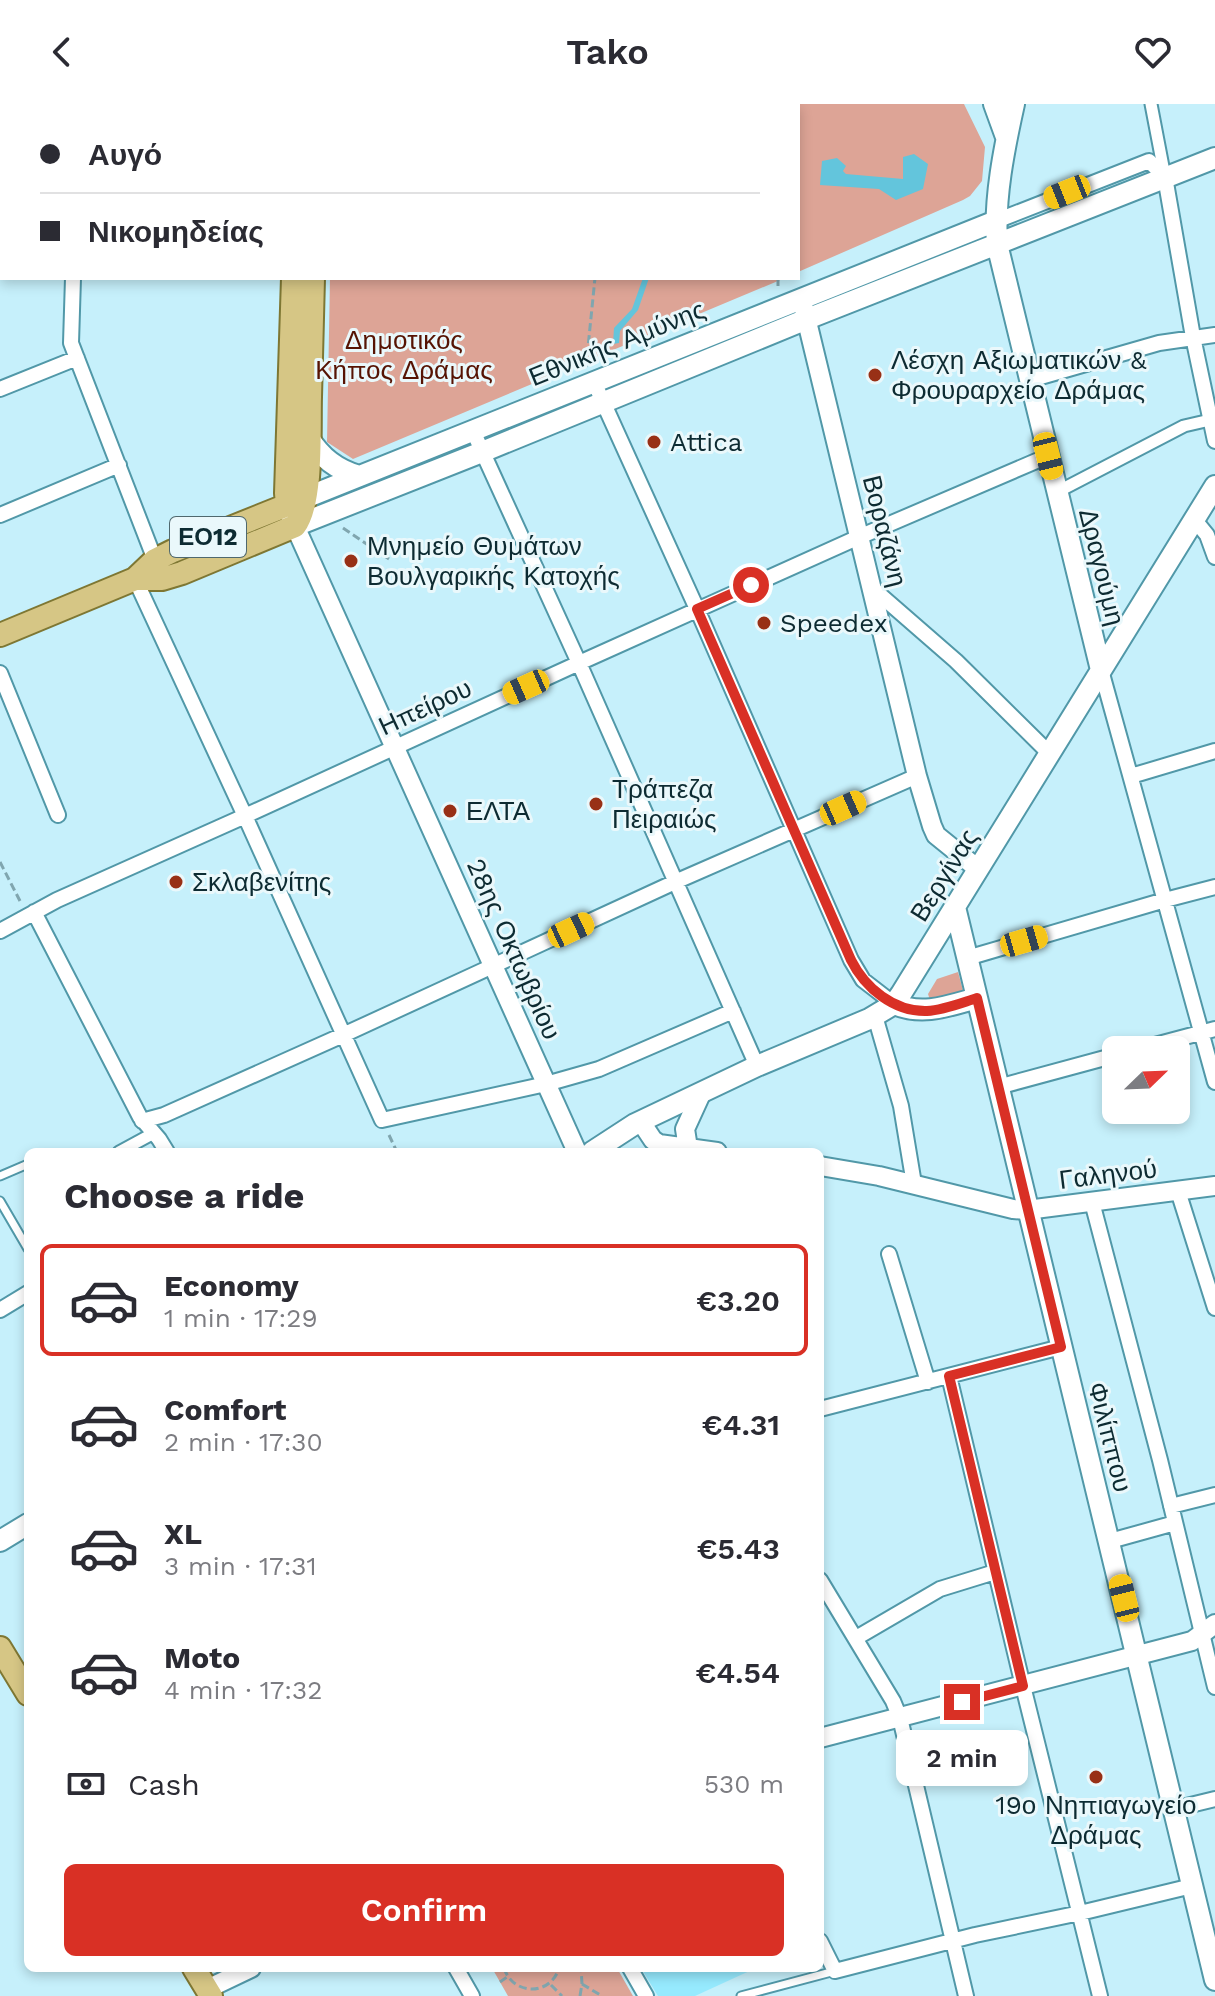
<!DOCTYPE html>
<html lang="en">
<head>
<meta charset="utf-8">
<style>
	body { margin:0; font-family:"Work Sans",sans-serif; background:#f7f7f7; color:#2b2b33; height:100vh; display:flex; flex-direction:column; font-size:30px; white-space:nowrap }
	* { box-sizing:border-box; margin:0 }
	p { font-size:26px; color:#7c7c81 }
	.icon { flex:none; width:44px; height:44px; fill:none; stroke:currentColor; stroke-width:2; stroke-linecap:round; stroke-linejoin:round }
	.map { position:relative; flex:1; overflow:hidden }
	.side { position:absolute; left:24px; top:1044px; width:800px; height:824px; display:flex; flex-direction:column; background:#fff; border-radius:12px; box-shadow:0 4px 12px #0003 }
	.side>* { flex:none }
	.top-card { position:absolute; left:0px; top:0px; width:800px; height:176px; box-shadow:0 4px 12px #0003; display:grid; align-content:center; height:176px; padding:0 40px; background:#fff }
	.needle { width:52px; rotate:67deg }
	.controls { position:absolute; left:1102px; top:932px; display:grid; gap:16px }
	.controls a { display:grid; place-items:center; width:88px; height:88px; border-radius:12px; background:#fff; box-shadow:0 4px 12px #0003; font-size:40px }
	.end { position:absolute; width:36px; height:36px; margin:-18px; border:10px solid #d93025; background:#fff; box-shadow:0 0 0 4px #fff }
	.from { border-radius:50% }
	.bubble { position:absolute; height:56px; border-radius:12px; background:#fff; box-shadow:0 4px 12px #0003; font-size:26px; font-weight:600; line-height:56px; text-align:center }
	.car { position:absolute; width:24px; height:48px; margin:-24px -12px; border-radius:10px; box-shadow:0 0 6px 2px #0007; background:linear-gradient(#f5c518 24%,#345 0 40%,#f5c518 0 76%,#345 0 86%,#f5c518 0) }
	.top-card b { display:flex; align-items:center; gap:28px; height:76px; font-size:30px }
	.top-card b+b { border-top:2px solid #e1e1e2 }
	.top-card i { width:20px; height:20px; background:#2b2b33 }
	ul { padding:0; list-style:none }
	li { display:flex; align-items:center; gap:24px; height:112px; margin:0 16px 12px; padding:0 24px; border:4px solid transparent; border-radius:12px }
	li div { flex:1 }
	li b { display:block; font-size:30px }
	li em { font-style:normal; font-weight:600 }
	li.current { border-color:#d93025 }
	li>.icon { width:72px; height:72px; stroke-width:1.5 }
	h2 { padding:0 40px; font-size:36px; line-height:96px }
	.pay { display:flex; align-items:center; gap:20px; height:88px; padding:0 40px; font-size:30px }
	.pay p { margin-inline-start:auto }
	.action { display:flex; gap:16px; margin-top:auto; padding:16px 40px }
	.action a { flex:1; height:92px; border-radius:12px; background:#d93025; color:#fff; font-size:32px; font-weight:600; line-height:92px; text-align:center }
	header { display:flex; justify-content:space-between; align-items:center; height:104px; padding:0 40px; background:#fff; font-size:36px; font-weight:600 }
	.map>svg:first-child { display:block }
	.built { fill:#96eafe }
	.green { fill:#dda496 }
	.water { fill:#63c5dc }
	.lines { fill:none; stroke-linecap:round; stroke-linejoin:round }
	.service-casing { stroke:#5198a8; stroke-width:11 }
	.pedestrian-casing { stroke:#5198a8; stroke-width:15 }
	.minor-casing { stroke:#5198a8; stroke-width:18 }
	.tertiary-casing { stroke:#5198a8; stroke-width:22 }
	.secondary-casing { stroke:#5198a8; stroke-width:24 }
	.primary-casing { stroke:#7e7733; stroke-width:26 }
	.path { stroke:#80a6af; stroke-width:3; stroke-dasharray:8 4; stroke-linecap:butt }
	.service { stroke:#fff; stroke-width:7 }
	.pedestrian { stroke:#fff; stroke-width:11 }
	.minor { stroke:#fff; stroke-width:14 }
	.tertiary { stroke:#fff; stroke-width:18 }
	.secondary { stroke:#fff; stroke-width:20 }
	.primary { stroke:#d6c685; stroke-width:22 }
	.route { stroke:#d93025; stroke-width:10 }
	.poi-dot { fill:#983016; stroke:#eaf8fb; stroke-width:3 }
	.labels { text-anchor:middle; stroke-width:6; stroke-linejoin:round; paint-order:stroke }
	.shield { fill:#eaf8fb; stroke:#4f686e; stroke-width:2 }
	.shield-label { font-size:24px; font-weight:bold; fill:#0d2b32 }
	.park-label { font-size:26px; fill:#561303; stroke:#eaf8fb }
	.street-label { font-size:26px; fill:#0d2b32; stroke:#eaf8fb }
	.poi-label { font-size:26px; fill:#0d2b32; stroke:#eaf8fb; text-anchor:start }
</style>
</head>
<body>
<header><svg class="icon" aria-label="back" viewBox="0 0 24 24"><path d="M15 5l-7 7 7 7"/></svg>Tako<svg class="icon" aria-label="heart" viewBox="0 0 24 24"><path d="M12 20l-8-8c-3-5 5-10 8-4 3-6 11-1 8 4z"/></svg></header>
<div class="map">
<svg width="1215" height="1892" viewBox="0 0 1215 1892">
	<rect width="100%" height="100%" fill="#c6f0fb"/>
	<!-- built -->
	<path class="built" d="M641 1864H756L695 1892H658Z"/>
	<!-- green -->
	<path class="green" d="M334 0H964L985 43 982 77 970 92 963 96 798 168V2H334Z
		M330 174H785L353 355 327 338Z
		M958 868 964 890 931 899 928 890 937 875Z
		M492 1864H617L633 1892H508Z"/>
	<!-- water -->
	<path class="water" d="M914 50 928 60 923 85 896 96 879 85 820 81 822 57 837 54 846 62 843 67 846 70 903 75V53Z
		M643 174H649L638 206 620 227 619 239 613 240 614 224 632 205Z"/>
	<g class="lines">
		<defs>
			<path id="service" d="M65 0 66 2
				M0 7H2
				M0 1072 28 1060
				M0 1097 28 1145
				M741 1892 835 1867"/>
			<path id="pedestrian" d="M1151 0 1165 73
				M1057 388 1184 322 1210 316
				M119 1048 154 1029"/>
			<path id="minor" d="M77 2V0
				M996 117 1149 57 1165 73 1193 233 1215 337
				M73 174 71 239 155 456
				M1030 276 1159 239 1215 231
				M594 278 697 505 851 856 863 876 894 900
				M0 285 77 254
				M473 327 579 559 757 962
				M0 411 119 361
				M1194 415 1207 431 1215 453
				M135 475 245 712 382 1016 546 980 599 965 733 907
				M871 483 956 557 1049 649
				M1101 566 1215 978
				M0 569 58 711
				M1131 672 1215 647
				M34 808 140 1013 159 1035 167 1048
				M0 827 57 796 245 712 579 559 859 433 1048 352
				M967 854 1165 796 1215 783
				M875 912 901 1002 914 1080
				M1136 946 1215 925
				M998 983 1116 951
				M142 1017 164 1011 343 931 675 778 917 672
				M1178 1087 1215 1204
				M1092 1098 1160 1356 1215 1583
				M889 1150 928 1278
				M0 1206 28 1189
				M949 1272 1023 1582 1100 1892
				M820 1305 1061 1243
				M1171 1402 1215 1391
				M1110 1437 1175 1419
				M820 1476 893 1597 900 1614 966 1892
				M856 1534 940 1485 995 1468
				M1174 1705 1215 1695
				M820 1837 835 1867 975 1831 1080 1809 1192 1782
				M456 1864 472 1892
				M630 1864 646 1892"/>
			<path id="tertiary" d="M803 201 917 672 932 722 936 731 978 765
				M290 411 577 1048
				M641 1018 653 1036 659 1040 717 1048
				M688 1044 685 1025 701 990
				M820 1062 879 1072 1013 1105 1027 1106 1215 1082
				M820 1634 1192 1537 1215 1520
				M207 1885 251 1864"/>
			<path id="secondary" d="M994 0 1006 33
				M1014 0C1004 45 994 94 997 140L1101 566
				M309 334C321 354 337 366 359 372
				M305 394 996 117
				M295 422 482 348 807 215 1215 54
				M955 803 1215 1876
				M894 900C923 912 948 902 977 894
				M592 1048 635 1020 757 962 869 915 894 900 901 890 1215 382
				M0 1437 28 1420"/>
			<path id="primary" d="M313 0V2
				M295 2V0
				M287 401 286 389 293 174
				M135 475H162L182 469 295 422C313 399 309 324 310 293 311 253 312 214 313 174
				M0 531 135 475 155 456 173 447 305 394
				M0 1544 28 1590
				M194 1864 211 1892"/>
		</defs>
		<!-- service casing -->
		<use href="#service" class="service-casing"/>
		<!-- pedestrian casing -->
		<use href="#pedestrian" class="pedestrian-casing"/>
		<!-- minor casing -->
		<use href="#minor" class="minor-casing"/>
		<!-- tertiary casing -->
		<use href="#tertiary" class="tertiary-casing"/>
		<!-- secondary casing -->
		<use href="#secondary" class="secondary-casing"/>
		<!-- primary casing -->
		<use href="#primary" class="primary-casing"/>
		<!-- path -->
		<path class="path" d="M769 0V2
			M614 2V0
			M778 174V184
			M586 263 595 174
			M343 424 389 455
			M0 758 20 797
			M389 1031 397 1048
			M504 1864C513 1892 551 1892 559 1864
			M500 1878 507 1873
			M582 1880 602 1892
			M551 1881 562 1892
			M580 1892 582 1880 581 1864"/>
		<!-- service -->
		<use href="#service" class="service"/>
		<!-- pedestrian -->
		<use href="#pedestrian" class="pedestrian"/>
		<!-- minor -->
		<use href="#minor" class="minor"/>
		<!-- tertiary -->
		<use href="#tertiary" class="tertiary"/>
		<!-- secondary -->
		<use href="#secondary" class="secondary"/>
		<!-- primary -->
		<use href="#primary" class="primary"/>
	</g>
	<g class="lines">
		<!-- route -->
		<path class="route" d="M751 481 697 505 851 856C865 884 894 908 927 907 944 906 961 899 977 894L1061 1243 949 1272 1023 1582 962 1598"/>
	</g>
	<!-- markers -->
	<g class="poi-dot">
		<circle cx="875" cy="271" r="8"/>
		<circle cx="654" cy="338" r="8"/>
		<circle cx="351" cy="457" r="8"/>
		<circle cx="764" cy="519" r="8"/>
		<circle cx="596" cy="700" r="8"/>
		<circle cx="450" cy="707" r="8"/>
		<circle cx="176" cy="778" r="8"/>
		<circle cx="1096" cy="1673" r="8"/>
	</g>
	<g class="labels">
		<!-- shield labels -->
		<rect class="shield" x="170" y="413" width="76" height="40" rx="6"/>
		<g class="shield-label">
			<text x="208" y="441">ΕΟ12</text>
		</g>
		<!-- park labels -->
		<g class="park-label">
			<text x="404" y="245">Δημοτικός<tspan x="404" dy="30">Κήπος Δράμας</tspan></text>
		</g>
		<!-- street labels -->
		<g class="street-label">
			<text transform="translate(617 239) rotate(-22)" y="9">Εθνικής Αμύνης</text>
			<text transform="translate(885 427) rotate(76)" y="9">Βοραζάνη</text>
			<text transform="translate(1102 463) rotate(76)" y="9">Δραγούμη</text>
			<text transform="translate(425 603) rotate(-25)" y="9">Ηπείρου</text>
			<text transform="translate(944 771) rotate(-58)" y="9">Βεργίνας</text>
			<text transform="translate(514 845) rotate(66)" y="9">28ης Οκτωβρίου</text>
			<text transform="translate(1108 1070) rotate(-7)" y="9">Γαληνού</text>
			<text transform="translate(1110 1333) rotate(76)" y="9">Φιλίππου</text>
		</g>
		<!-- poi labels -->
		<g class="poi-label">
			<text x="891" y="265">Λέσχη Αξιωματικών &amp;<tspan x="891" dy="30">Φρουραρχείο Δράμας</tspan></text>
			<text x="670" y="347">Attica</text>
			<text x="367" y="451">Μνημείο Θυμάτων<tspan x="367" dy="30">Βουλγαρικής Κατοχής</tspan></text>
			<text x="780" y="528">Speedex</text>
			<text x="612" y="694">Τράπεζα<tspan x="612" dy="30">Πειραιώς</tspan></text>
			<text x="466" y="716">ΕΛΤΑ</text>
			<text x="192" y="787">Σκλαβενίτης</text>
			<text x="1096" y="1710" text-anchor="middle">19ο Νηπιαγωγείο<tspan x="1096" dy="30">Δράμας</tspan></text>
		</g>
	</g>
</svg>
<div class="controls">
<a><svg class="needle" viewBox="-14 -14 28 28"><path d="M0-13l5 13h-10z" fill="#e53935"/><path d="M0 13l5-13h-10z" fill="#7c7c81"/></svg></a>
</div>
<i class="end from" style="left:751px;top:481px"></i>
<i class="end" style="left:962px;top:1598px"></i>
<div class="bubble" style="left:896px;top:1626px;width:132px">2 min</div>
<i class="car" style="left:1067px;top:88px;rotate:248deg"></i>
<i class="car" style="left:1048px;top:352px;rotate:166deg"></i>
<i class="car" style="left:526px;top:583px;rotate:246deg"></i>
<i class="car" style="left:843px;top:704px;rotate:66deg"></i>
<i class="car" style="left:571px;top:826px;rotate:65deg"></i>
<i class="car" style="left:1024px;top:837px;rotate:74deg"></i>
<i class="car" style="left:1124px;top:1494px;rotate:346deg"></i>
<div class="top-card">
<b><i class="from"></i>Αυγό</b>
<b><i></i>Νικομηδείας</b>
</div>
<section class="side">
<h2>Choose a ride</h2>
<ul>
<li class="current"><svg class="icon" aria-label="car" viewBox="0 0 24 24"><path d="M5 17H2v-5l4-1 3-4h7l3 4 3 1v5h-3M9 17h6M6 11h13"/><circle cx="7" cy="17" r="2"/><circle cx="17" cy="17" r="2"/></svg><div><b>Economy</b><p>1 min · 17:29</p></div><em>€3.20</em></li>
<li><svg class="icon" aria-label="car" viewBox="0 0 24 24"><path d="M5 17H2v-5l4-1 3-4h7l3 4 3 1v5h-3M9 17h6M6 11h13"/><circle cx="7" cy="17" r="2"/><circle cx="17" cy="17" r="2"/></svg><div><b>Comfort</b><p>2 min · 17:30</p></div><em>€4.31</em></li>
<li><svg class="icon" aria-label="car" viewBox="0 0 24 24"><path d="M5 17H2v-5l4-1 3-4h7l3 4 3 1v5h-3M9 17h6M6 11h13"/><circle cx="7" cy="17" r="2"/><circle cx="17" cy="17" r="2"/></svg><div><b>XL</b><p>3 min · 17:31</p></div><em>€5.43</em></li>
<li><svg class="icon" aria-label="car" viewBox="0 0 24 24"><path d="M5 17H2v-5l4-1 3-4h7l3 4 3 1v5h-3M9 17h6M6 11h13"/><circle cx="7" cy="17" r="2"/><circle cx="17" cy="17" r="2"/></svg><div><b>Moto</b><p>4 min · 17:32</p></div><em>€4.54</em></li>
</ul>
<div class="pay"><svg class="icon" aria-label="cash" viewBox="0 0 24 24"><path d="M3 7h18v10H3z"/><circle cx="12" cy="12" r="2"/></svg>Cash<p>530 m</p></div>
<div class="action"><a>Confirm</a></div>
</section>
</div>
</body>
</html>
